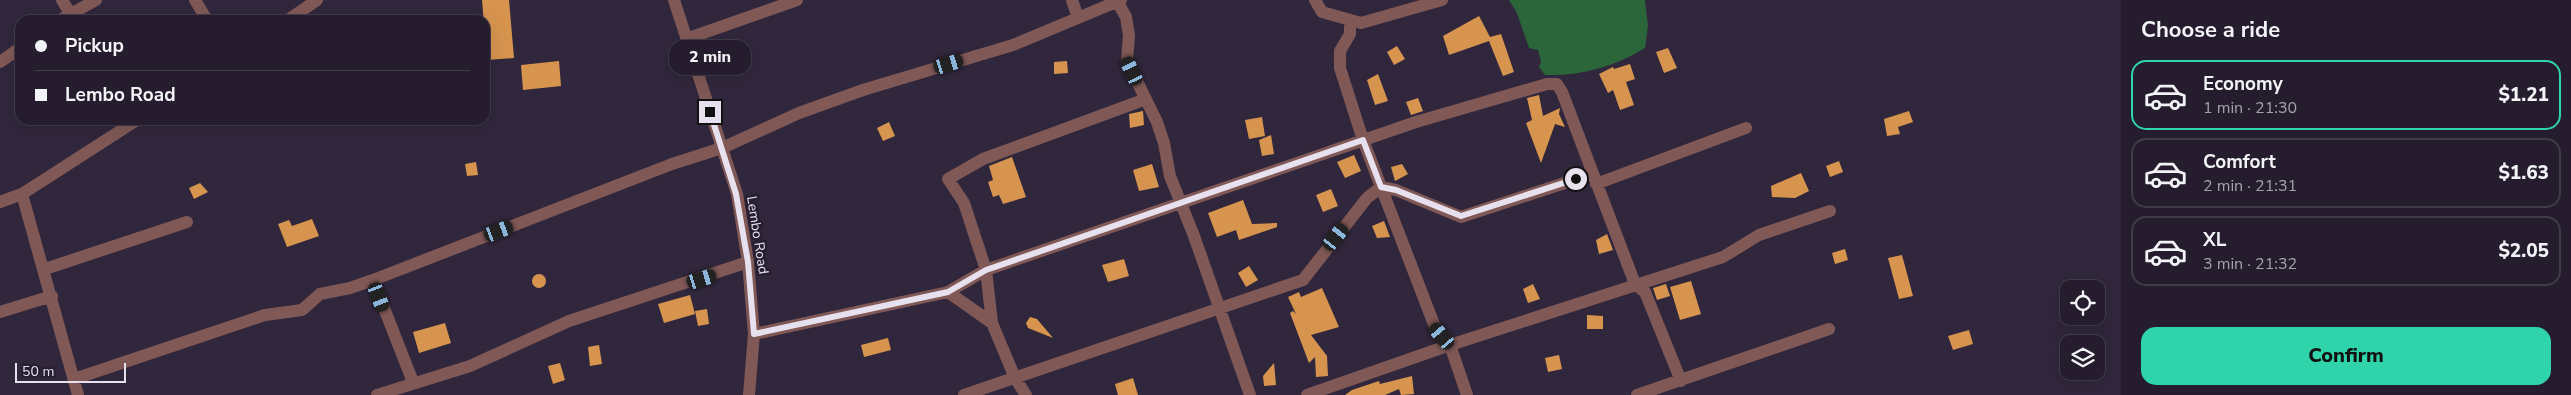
<!DOCTYPE html>
<html lang="en">
<head>
<meta charset="utf-8">
<style>
	body { margin:0; font-family:"Nunito Sans",sans-serif; background:#312a3a; color:#f1f3f6; height:100vh; display:flex; flex-direction:column; font-size:19px; white-space:nowrap }
	* { box-sizing:border-box; margin:0 }
	p { font-size:16px; color:#a3a2aa }
	.icon { flex:none; width:28px; height:28px; fill:none; stroke:currentColor; stroke-width:2; stroke-linecap:round; stroke-linejoin:round }
	.map { position:relative; flex:1; overflow:hidden }
	.drawer { display:flex; flex-direction:column; background:#251d2e; width:450px }
	.drawer>* { flex:none }
	.hud { position:absolute; left:15px; top:15px; width:475px; height:110px; border-radius:15px; box-shadow:0 5px 20px #0002,0 0 0 1px #423b4a; display:grid; align-content:center; height:110px; padding:0 20px; background:#251d2e }
	.buttons { position:absolute; left:2060px; top:280px; display:grid; gap:10px }
	.buttons a { display:grid; place-items:center; width:45px; height:45px; border-radius:10px; background:#251d2e; box-shadow:0 5px 20px #0002,0 0 0 1px #423b4a; font-size:25px }
	.scale { position:absolute; left:15px; bottom:12px; width:111px; box-sizing:border-box; padding-left:5px; border:2px solid #e7e1ef; border-top:0; font-size:14px; line-height:18px; white-space:nowrap; color:#e7e1ef; -webkit-text-stroke:4px #271e32; paint-order:stroke }
	.end { position:absolute; width:22px; height:22px; margin:-11px; border:6px solid #e7e1ef; background:#111; box-shadow:0 0 0 2px #111 }
	.from { border-radius:50% }
	.bubble { position:absolute; height:35px; border-radius:15px; background:#251d2e; box-shadow:0 5px 20px #0002,0 0 0 1px #423b4a; font-size:16px; font-weight:800; line-height:35px; text-align:center }
	.car { position:absolute; width:15px; height:30px; margin:-15px -8px; border-radius:6px; box-shadow:0 0 4px 1px #0007; background:linear-gradient(#222 24%,#8ab4d8 0 40%,#222 0 76%,#8ab4d8 0 86%,#222 0) }
	.hud b { display:flex; align-items:center; gap:18px; height:48px; font-size:19px }
	.hud b+b { border-top:1px solid #423b4a }
	.hud i { width:12px; height:12px; background:#f1f3f6 }
	ul { padding:0; list-style:none }
	li { display:flex; align-items:center; gap:15px; height:70px; margin:0 10px 8px; padding:0 10px; border:2px solid #423b4a; border-radius:15px }
	li div { flex:1 }
	li b { display:block; font-size:19px }
	li em { font-style:normal; font-weight:800 }
	li.on { border-color:#2fd4aa }
	li>.icon { width:45px; height:45px; stroke-width:1.5 }
	h2 { padding:0 20px; font-size:22px; line-height:60px }
	.action { display:flex; gap:10px; margin-top:auto; padding:10px 20px }
	.action a { flex:1; height:58px; border-radius:15px; background:#2fd4aa; color:#111; font-size:20px; font-weight:800; line-height:58px; text-align:center }
	main { display:flex; flex:1; min-height:0 }
	.map>svg:first-child { display:block }
	.green { fill:#2b653a }
	.building { fill:#d7944f }
	.lines { fill:none; stroke-linecap:round; stroke-linejoin:round }
	.minor { stroke:#805956; stroke-width:12 }
	.tertiary { stroke:#805956; stroke-width:12 }
	.route { stroke:#e7e1ef; stroke-width:6 }
	.labels { text-anchor:middle; stroke-width:5; stroke-linejoin:round; paint-order:stroke }
	.street-label { font-size:14px; fill:#e7e1ef; stroke:#271e32 }
</style>
</head>
<body>
<main>
<div class="map">
<svg width="2121" height="395" viewBox="0 0 2121 395">
	<rect width="100%" height="100%" fill="#31273d"/>
	<!-- green -->
	<path class="green" d="M1509 0H1645L1648 26 1645 48C1615 67 1580 76 1545 75L1539 67 1541 62 1538 50 1529 48 1517 13Z"/>
	<!-- building -->
	<path class="building" d="M482 0H509L514 58 487 60Z
		M1479 16 1490 37 1501 34 1514 72 1503 76 1489 41 1449 55 1443 36Z
		M1397 46 1405 59 1394 65 1387 52Z
		M1668 48 1677 68 1664 73 1656 52Z
		M559 61 561 86 523 90 521 65Z
		M1067 61 1068 73 1054 74V62Z
		M1630 64 1635 79 1626 82 1634 105 1620 110 1613 90 1608 93 1599 74 1613 67 1614 69Z
		M1378 74 1388 101 1375 105 1367 80Z
		M1539 95 1543 116 1560 108 1559 114 1565 127 1555 124 1541 163 1526 123 1532 120 1527 98Z
		M1418 98 1423 111 1411 115 1406 102Z
		M1143 111 1144 125 1130 128 1129 114Z
		M1909 111 1913 122 1898 127 1900 134 1887 136 1884 119Z
		M1262 117 1265 136 1249 139 1245 120Z
		M889 122 895 136 883 141 877 128Z
		M1271 135 1274 154 1262 156 1259 140Z
		M1354 155 1361 171 1345 178 1337 162Z
		M1012 157 1026 197 1003 204 999 195 993 197 988 182 993 180 989 166Z
		M1839 161 1843 172 1830 177 1826 166Z
		M476 162 478 175 467 176 465 164Z
		M1152 164 1159 187 1139 191 1133 170Z
		M1402 164 1408 174 1395 181 1391 167Z
		M1801 173 1809 191 1795 198 1772 197 1771 186Z
		M200 183 208 192 194 199 189 188Z
		M1331 189 1338 206 1323 212 1316 195Z
		M1243 200 1252 224 1277 223V227L1239 240 1236 230 1217 237 1208 213Z
		M312 219 319 236 287 247 278 224 289 220 292 226Z
		M1384 221 1390 237 1377 238 1372 226Z
		M1607 234 1613 250 1599 254 1596 240Z
		M1845 249 1848 260 1835 264 1832 253Z
		M1902 255 1913 296 1899 299 1888 258Z
		M1124 259 1129 276 1108 282 1102 265Z
		M1249 266 1258 280 1246 287 1238 273Z
		M532 281a7 7 0 1 1 14 0a7 7 0 1 1-14 0Z
		M1691 281 1701 314 1680 320 1670 287Z
		M1533 284 1540 299 1528 303 1523 289Z
		M1666 284 1670 296 1657 300 1653 288Z
		M1322 288 1339 327 1311 335 1327 356 1328 376 1316 377 1315 357 1309 363 1290 313 1293 311 1296 314 1288 297 1299 292 1301 297Z
		M690 295 695 314 664 323 658 304Z
		M707 309 709 324 698 326 695 311Z
		M1587 315 1603 316V329H1587Z
		M1030 317 1037 319 1053 338 1028 328 1026 323Z
		M445 323 451 343 419 353 413 332Z
		M1969 330 1973 344 1953 350 1948 336Z
		M888 338 891 350 864 357 861 345Z
		M599 345 602 364 590 366 588 347Z
		M1559 355 1562 369 1548 372 1545 358Z
		M560 363 565 380 553 384 548 366Z
		M1274 363 1276 385 1264 386 1263 376Z
		M1412 376 1414 394 1401 395 1399 389 1385 395H1345L1352 390 1379 381 1380 384Z
		M1133 378 1138 395H1118L1115 384Z"/>
	<g class="lines">
		<!-- minor -->
		<path class="minor" d="M62 0 70 13
			M195 0 207 20
			M1072 0 1078 18
			M1315 0 1322 12 1361 23 1442 0
			M1117 1 1126 17 1129 35 1127 61 1157 122 1164 143 1170 176 1194 236 1250 395
			M60 20 96 0
			M288 20 317 0
			M1350 22V34L1340 51V68L1363 140 1435 327 1450 345 1467 395
			M686 39 797 0
			M0 62 20 48
			M1596 184 1746 128
			M22 194 137 120
			M0 202 22 194 78 395
			M45 269 187 222
			M373 280 413 382
			M948 292 992 323
			M0 312 52 296
			M754 334 948 292 986 270 1416 122 1547 84H1557L1562 92 1635 284 1645 292 1681 381
			M74 379 265 315 302 310 320 294 350 288 373 280 672 164 722 148 799 113 863 90 1013 45 1121 0
			M377 395 470 366 569 321 748 262
			M964 395 1303 280 1367 198 1381 187 1396 190 1461 217 1592 174
			M1026 395 1015 378 992 323 986 270 964 203 948 179 983 159 1146 99
			M1307 395 1450 345 1723 257 1759 235 1830 211
			M1637 395 1829 329"/>
		<!-- tertiary -->
		<path class="tertiary" d="M674 0 737 194 748 262 754 334 749 395"/>
	</g>
	<g class="lines">
		<!-- route -->
		<path class="route" d="M710 112 736 194 748 262 754 334 948 292 986 270 1363 140 1381 187 1396 190 1461 216 1576 179"/>
	</g>
	<g class="labels">
		<!-- street labels -->
		<g class="street-label">
			<text transform="translate(758 235) rotate(81)" y="5">Lembo Road</text>
		</g>
	</g>
</svg>
<div class="buttons">
<a><svg class="icon" aria-label="locate" viewBox="0 0 24 24"><circle cx="12" cy="12" r="6"/><path d="M12 2v4M12 18v4M2 12h4M18 12h4"/></svg></a>
<a><svg class="icon" aria-label="layers" viewBox="0 0 24 24"><path d="M12 4l9 5-9 5-9-5zM3 14l9 5 9-5"/></svg></a>
</div>
<div class="scale">50 m</div>
<i class="end from" style="left:1576px;top:179px"></i>
<i class="end" style="left:710px;top:112px"></i>
<div class="bubble" style="left:669px;top:40px;width:82px">2 min</div>
<i class="car" style="left:949px;top:64px;rotate:73deg"></i>
<i class="car" style="left:1132px;top:71px;rotate:335deg"></i>
<i class="car" style="left:499px;top:231px;rotate:69deg"></i>
<i class="car" style="left:1336px;top:237px;rotate:39deg"></i>
<i class="car" style="left:702px;top:279px;rotate:73deg"></i>
<i class="car" style="left:379px;top:297px;rotate:159deg"></i>
<i class="car" style="left:1442px;top:336px;rotate:320deg"></i>
<div class="hud">
<b><i class="from"></i>Pickup</b>
<b><i></i>Lembo Road</b>
</div>
</div>
<section class="drawer">
<h2>Choose a ride</h2>
<ul>
<li class="on"><svg class="icon" aria-label="car" viewBox="0 0 24 24"><path d="M5 17H2v-5l4-1 3-4h7l3 4 3 1v5h-3M9 17h6M6 11h13"/><circle cx="7" cy="17" r="2"/><circle cx="17" cy="17" r="2"/></svg><div><b>Economy</b><p>1 min · 21:30</p></div><em>$1.21</em></li>
<li><svg class="icon" aria-label="car" viewBox="0 0 24 24"><path d="M5 17H2v-5l4-1 3-4h7l3 4 3 1v5h-3M9 17h6M6 11h13"/><circle cx="7" cy="17" r="2"/><circle cx="17" cy="17" r="2"/></svg><div><b>Comfort</b><p>2 min · 21:31</p></div><em>$1.63</em></li>
<li><svg class="icon" aria-label="car" viewBox="0 0 24 24"><path d="M5 17H2v-5l4-1 3-4h7l3 4 3 1v5h-3M9 17h6M6 11h13"/><circle cx="7" cy="17" r="2"/><circle cx="17" cy="17" r="2"/></svg><div><b>XL</b><p>3 min · 21:32</p></div><em>$2.05</em></li>
</ul>
<div class="action"><a>Confirm</a></div>
</section>
</main>
</body>
</html>
